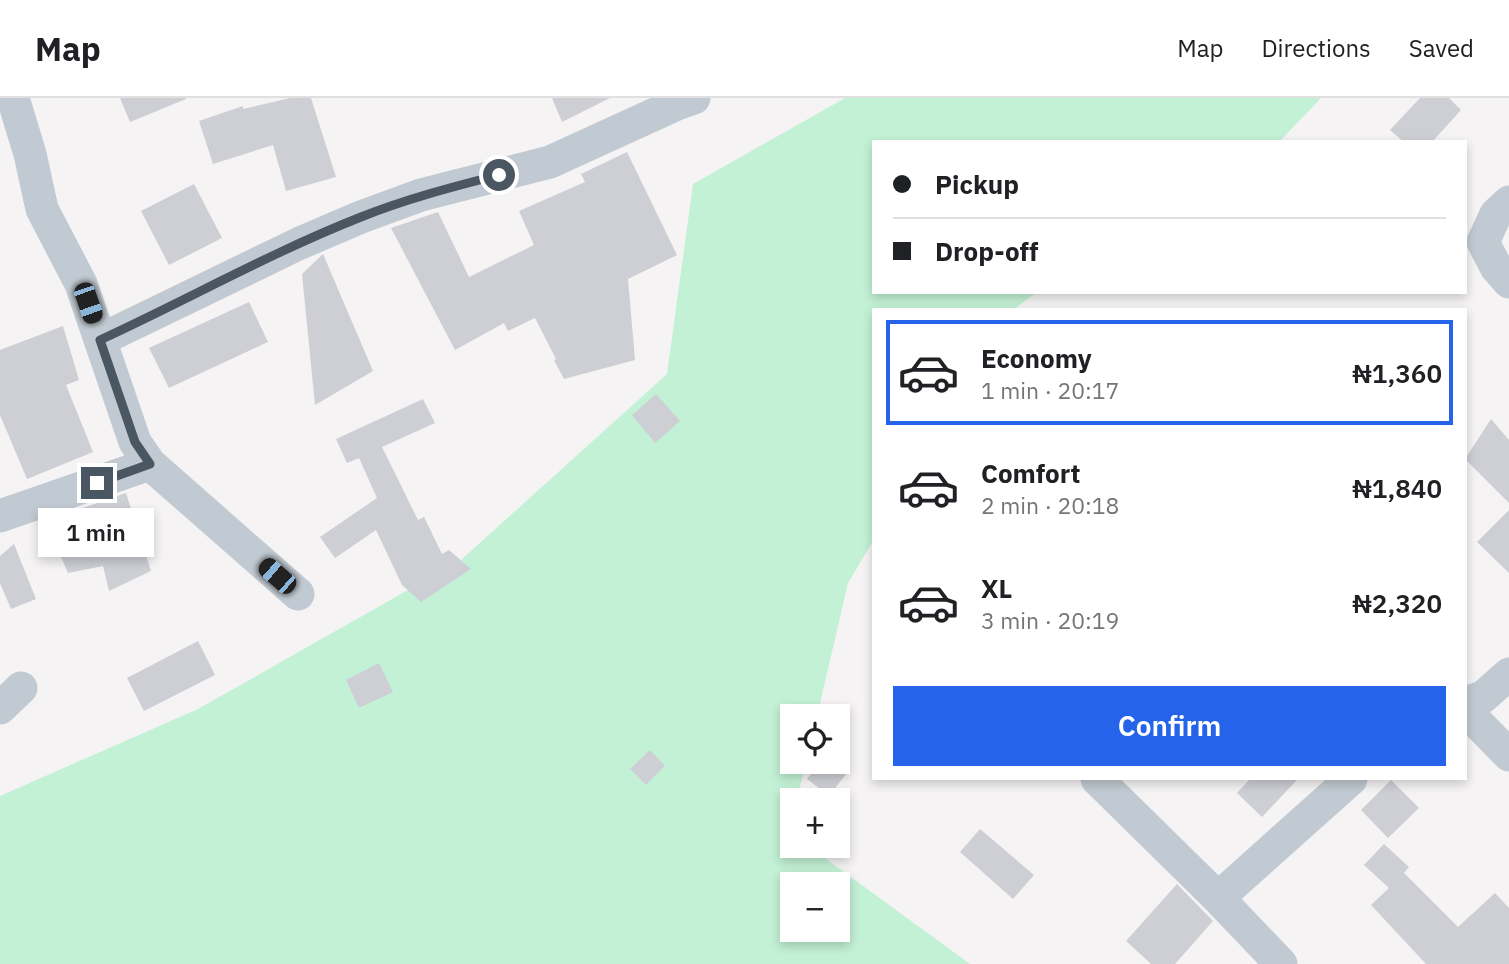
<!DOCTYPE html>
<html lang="en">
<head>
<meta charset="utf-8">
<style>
	body { margin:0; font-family:"IBM Plex Sans",sans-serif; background:#f6f6f6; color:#202124; height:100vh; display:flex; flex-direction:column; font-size:26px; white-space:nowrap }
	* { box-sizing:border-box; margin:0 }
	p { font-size:23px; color:#757577 }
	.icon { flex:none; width:38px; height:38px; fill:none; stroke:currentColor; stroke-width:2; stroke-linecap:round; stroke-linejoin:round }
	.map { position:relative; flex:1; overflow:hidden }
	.panel { position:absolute; left:872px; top:210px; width:595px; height:472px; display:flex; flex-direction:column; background:#fff; border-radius:0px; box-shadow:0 4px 10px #0003 }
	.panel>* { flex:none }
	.guide { position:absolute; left:872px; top:42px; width:595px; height:154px; border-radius:0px; box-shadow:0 4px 10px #0003; display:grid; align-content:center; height:154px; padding:0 21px; background:#fff }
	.controls { position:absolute; left:780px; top:606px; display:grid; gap:14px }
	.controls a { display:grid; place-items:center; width:70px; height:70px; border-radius:0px; background:#fff; box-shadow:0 4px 10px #0003; font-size:35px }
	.end { position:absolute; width:32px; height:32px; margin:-16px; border:9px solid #4a5661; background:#fff; box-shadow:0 0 0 4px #fff }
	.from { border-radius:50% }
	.bubble { position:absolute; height:49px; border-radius:0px; background:#fff; box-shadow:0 4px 10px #0003; font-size:23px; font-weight:600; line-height:49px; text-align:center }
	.car { position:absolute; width:21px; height:42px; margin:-21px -10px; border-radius:9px; box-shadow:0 0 5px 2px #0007; background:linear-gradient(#222 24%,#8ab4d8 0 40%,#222 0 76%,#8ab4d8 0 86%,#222 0) }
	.guide b { display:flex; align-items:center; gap:24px; height:66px; font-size:26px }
	.guide b+b { border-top:2px solid #e0e0e0 }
	.guide i { width:18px; height:18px; background:#202124 }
	ul { padding:12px 0 0; list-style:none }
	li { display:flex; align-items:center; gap:21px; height:105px; margin:0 14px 10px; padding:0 7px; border:4px solid transparent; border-radius:0px }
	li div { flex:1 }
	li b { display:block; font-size:26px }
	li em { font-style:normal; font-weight:600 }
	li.current { border-color:#2563eb }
	li>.icon { width:63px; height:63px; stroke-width:1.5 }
	.action { display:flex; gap:14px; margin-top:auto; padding:14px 21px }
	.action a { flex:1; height:80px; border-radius:0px; background:#2563eb; color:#fff; font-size:28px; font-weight:600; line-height:80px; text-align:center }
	header { display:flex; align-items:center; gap:42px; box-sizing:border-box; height:98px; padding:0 35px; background:#fff; border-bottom:2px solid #e0e0e0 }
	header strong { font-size:33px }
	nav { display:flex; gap:38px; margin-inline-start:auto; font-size:24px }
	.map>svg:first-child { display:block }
	.green { fill:#c3f1d5; fill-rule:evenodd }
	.building { fill:#cdcfd5 }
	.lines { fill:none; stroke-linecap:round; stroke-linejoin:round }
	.minor { stroke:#c1cad2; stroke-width:33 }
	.route { stroke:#4a5661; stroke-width:9 }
</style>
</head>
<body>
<header>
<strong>Map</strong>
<nav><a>Map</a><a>Directions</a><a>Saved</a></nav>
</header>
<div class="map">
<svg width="1509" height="866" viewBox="0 0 1509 866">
	<rect width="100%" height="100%" fill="#f5f3f3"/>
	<!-- green -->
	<path class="green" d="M845 0H1321L1279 44H873V194H1037L1013 212H873V443L848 485 817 618H793V663H806L797 702H793V720L789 735 793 737V747H807L970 866H0V698L198 611 461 462 667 276 693 86ZM793 786H838V831H793Z"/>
	<!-- building -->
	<path class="building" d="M120 0H186V1L130 24Z
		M290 0H311L336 79 286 93 273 47 213 66 199 23 243 8V11Z
		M552 0H610L562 24Z
		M1420 0H1449L1461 12 1432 44H1404L1390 32Z
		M627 54 677 157 628 181 635 262 564 281 554 262 556 261 535 220 508 233 504 225 455 252 391 130 438 114 469 179 534 147 519 113 585 84 581 76Z
		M194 86 222 140 169 167 141 113Z
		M323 156 373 273 315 307 302 176Z
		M249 204 268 244 169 290 149 250Z
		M63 228 79 282 66 287 93 354 27 381 0 317V252Z
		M656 296 680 323 655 345 632 317Z
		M423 301 435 325 382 349 418 422 424 419 442 456 449 452 471 471 421 504 402 487 376 432 335 460 320 439 377 400 359 360 347 365 336 341Z
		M1491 321 1509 342V405L1465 361Z
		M126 395 151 473 109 493 103 468 68 475 45 423Z
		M1509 412V475L1477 444Z
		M14 446 36 501 11 511 0 485V458Z
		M198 543 215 577 144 613 127 580Z
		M379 565 393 594 359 610 346 582Z
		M650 652 665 668 646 687 630 671Z
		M821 663H830L846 676 829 698 807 681Z
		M1250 681H1298L1262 719 1237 695Z
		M1391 682 1419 710 1388 740 1361 712Z
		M980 731 1034 777 1013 801 960 754Z
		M1384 746 1409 769 1404 775 1458 829 1495 795 1509 810V866H1426L1371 807 1389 790 1364 767Z
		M1177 786 1213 823 1175 866H1151L1126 843Z"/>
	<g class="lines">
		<!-- minor -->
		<path class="minor" d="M13 0 30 56 42 111 81 186 135 344 150 366 298 496
			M1509 104 1496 116 1483 144 1496 169 1509 184
			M100 242 298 146 361 119 421 97 550 64 677 6 694 0
			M0 418 150 366
			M1465 605 1483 599 1509 576
			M0 610 21 590
			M1465 612 1509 657
			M1097 681 1218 800 1351 681
			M1218 800 1281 866"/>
	</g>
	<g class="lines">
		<!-- route -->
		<path class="route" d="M97 385 150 366 135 344 100 242C187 202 272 154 361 119 406 101 452 89 499 77"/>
	</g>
</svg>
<div class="controls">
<a><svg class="icon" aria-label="locate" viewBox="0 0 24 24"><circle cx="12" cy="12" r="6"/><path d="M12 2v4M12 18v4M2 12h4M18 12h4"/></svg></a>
<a>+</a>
<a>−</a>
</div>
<i class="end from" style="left:499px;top:77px"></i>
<i class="end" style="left:97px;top:385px"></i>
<div class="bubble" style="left:38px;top:410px;width:116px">1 min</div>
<i class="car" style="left:88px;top:205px;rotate:161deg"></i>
<i class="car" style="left:277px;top:478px;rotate:311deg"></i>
<div class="guide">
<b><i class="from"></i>Pickup</b>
<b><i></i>Drop-off</b>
</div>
<section class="panel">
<ul>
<li class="current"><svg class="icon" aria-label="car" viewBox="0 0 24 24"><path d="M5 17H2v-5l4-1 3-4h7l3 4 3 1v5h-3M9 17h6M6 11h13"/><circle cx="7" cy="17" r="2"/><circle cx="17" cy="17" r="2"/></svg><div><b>Economy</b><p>1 min · 20:17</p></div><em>₦1,360</em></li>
<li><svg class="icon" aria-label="car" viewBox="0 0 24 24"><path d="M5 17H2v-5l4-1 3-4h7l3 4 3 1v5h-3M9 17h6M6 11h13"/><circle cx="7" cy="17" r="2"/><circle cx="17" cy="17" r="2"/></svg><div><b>Comfort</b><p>2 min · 20:18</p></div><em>₦1,840</em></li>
<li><svg class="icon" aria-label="car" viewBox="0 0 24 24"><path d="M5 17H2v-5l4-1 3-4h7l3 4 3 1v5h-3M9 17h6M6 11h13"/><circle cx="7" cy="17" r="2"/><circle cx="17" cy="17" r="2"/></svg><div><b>XL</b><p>3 min · 20:19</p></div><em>₦2,320</em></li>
</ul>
<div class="action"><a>Confirm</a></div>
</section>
</div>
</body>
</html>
